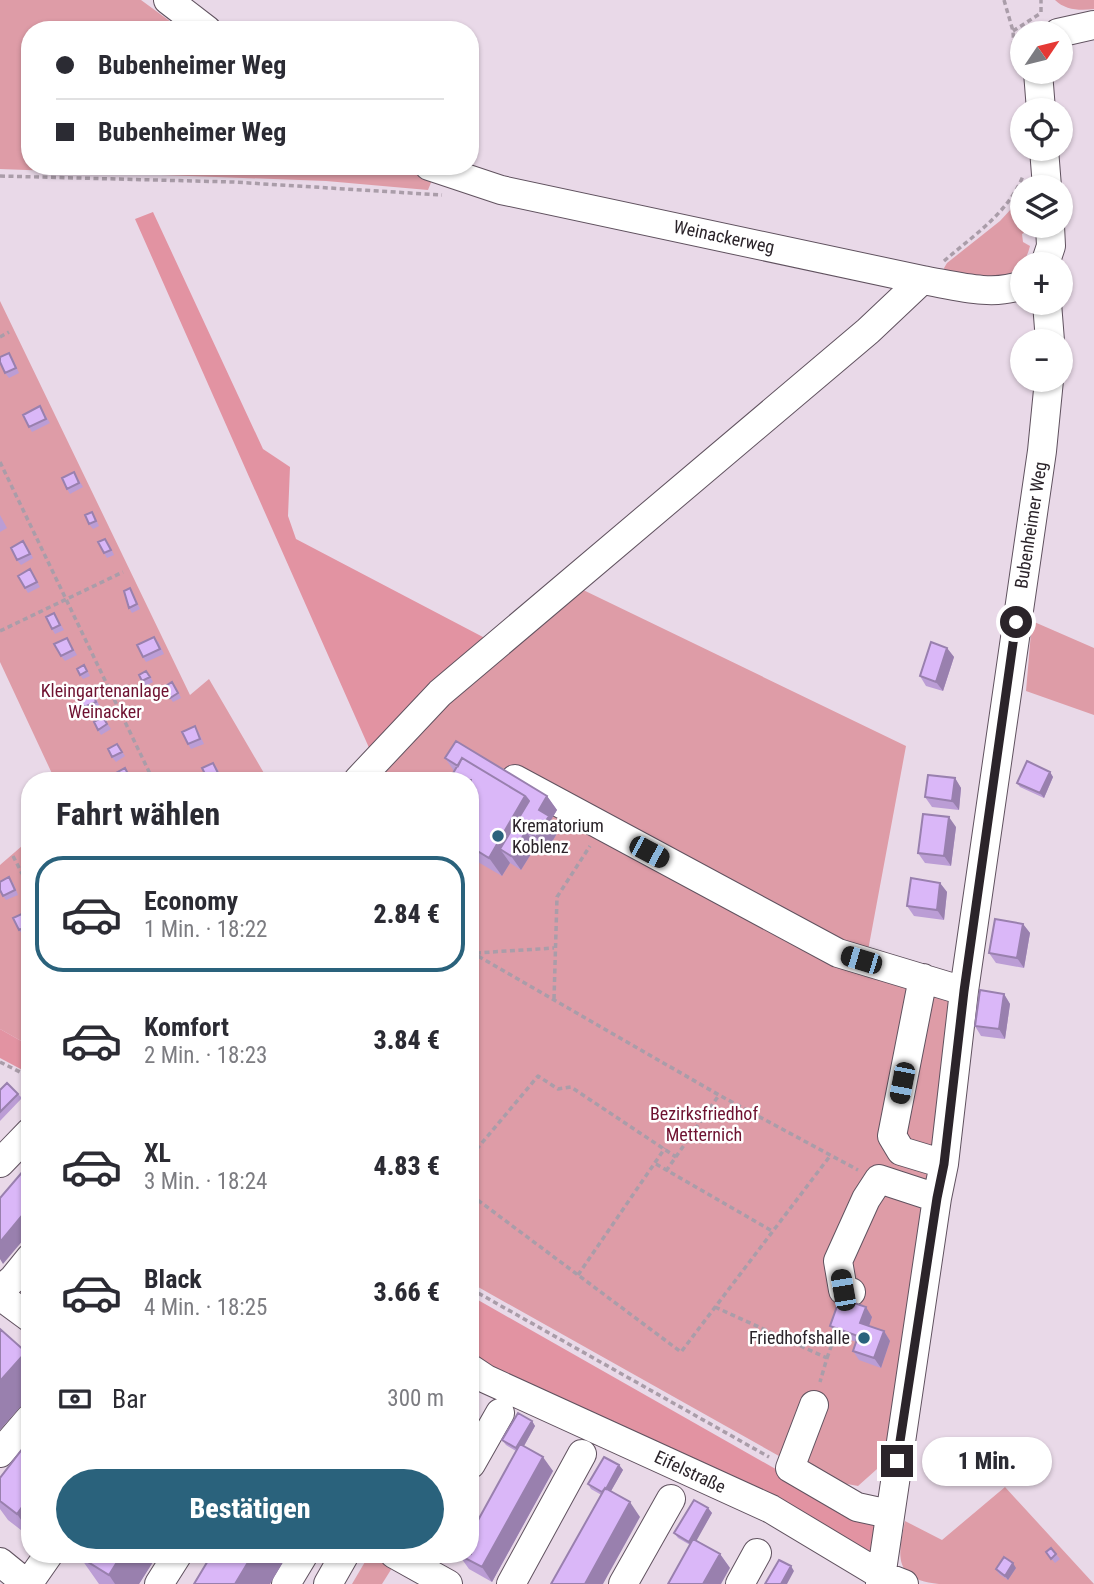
<!DOCTYPE html>
<html lang="de">
<head>
<meta charset="utf-8">
<style>
	body { margin:0; font-family:"Roboto Condensed",sans-serif; background:#f2f2f3; color:#2b2b33; height:100vh; display:flex; flex-direction:column; font-size:26px; white-space:nowrap }
	* { box-sizing:border-box; margin:0 }
	p { font-size:23px; color:#7c7c81 }
	.icon { flex:none; width:38px; height:38px; fill:none; stroke:currentColor; stroke-width:2; stroke-linecap:round; stroke-linejoin:round }
	.map { position:relative; flex:1; overflow:hidden }
	.sheet { position:absolute; left:21px; top:772px; width:458px; height:791px; display:flex; flex-direction:column; background:#fff; border-radius:28px; box-shadow:0 2px 5px #0004 }
	.sheet>* { flex:none }
	.guide { position:absolute; left:21px; top:21px; width:458px; height:154px; border-radius:28px; box-shadow:0 2px 5px #0004; display:grid; align-content:center; height:154px; padding:0 35px; background:#fff }
	.needle { width:46px; rotate:55deg }
	.buttons { position:absolute; left:1010px; top:21px; display:grid; gap:14px }
	.buttons a { display:grid; place-items:center; width:63px; height:63px; border-radius:50%; background:#fff; box-shadow:0 2px 5px #0004; font-size:35px }
	.end { position:absolute; width:32px; height:32px; margin:-16px; border:9px solid #2b242a; background:#fff; box-shadow:0 0 0 4px #fff }
	.from { border-radius:50% }
	.bubble { position:absolute; height:49px; border-radius:24px; background:#fff; box-shadow:0 2px 5px #0004; font-size:23px; font-weight:800; line-height:49px; text-align:center }
	.car { position:absolute; width:21px; height:42px; margin:-21px -10px; border-radius:9px; box-shadow:0 0 5px 2px #0007; background:linear-gradient(#222 24%,#8ab4d8 0 40%,#222 0 76%,#8ab4d8 0 86%,#222 0) }
	.guide b { display:flex; align-items:center; gap:24px; height:66px; font-size:26px }
	.guide b+b { border-top:2px solid #e1e1e2 }
	.guide i { width:18px; height:18px; background:#2b2b33 }
	ul { padding:0; list-style:none }
	li { display:flex; align-items:center; gap:21px; height:116px; margin:0 14px 10px; padding:0 21px; border:4px solid transparent; border-radius:28px }
	li div { flex:1 }
	li b { display:block; font-size:26px }
	li em { font-style:normal; font-weight:800 }
	li.current { border-color:#2a627c }
	li>.icon { width:63px; height:63px; stroke-width:1.5 }
	h2 { padding:0 35px; font-size:32px; line-height:84px }
	.pay { display:flex; align-items:center; gap:18px; height:77px; padding:0 35px; font-size:26px }
	.pay p { margin-inline-start:auto }
	.cta { display:flex; gap:14px; margin-top:auto; padding:14px 35px }
	.cta a { flex:1; height:80px; border-radius:42px; background:#2a627c; color:#fff; font-size:28px; font-weight:800; line-height:80px; text-align:center }
	.map>svg:first-child { display:block }
	.green { fill:#de9ca7 }
	.forest { fill:#e293a2 }
	.lines { fill:none; stroke-linecap:round; stroke-linejoin:round }
	.minor-casing { stroke:#60525f; stroke-width:30 }
	.path { stroke:#aa9da9; stroke-width:3.5; stroke-dasharray:5 3.5; stroke-linecap:butt }
	.minor { stroke:#fff; stroke-width:28 }
	.wall { fill:#bb9dd5 }
	.shaded-wall { fill:#9980ae }
	.building { fill:#dab7f8; stroke:#9980ae; stroke-width:2 }
	.route { stroke:#2b242a; stroke-width:9 }
	.poi-dot { fill:#2a627c; stroke:#fff; stroke-width:2.5 }
	.labels { text-anchor:middle; stroke-width:5; stroke-linejoin:round; paint-order:stroke }
	.street-label { font-size:18px; fill:#2b242a; stroke:#fff }
	.park-label { font-size:18px; fill:#6e1130; stroke:#fff }
	.poi-label { font-size:18px; fill:#2b242a; stroke:#fff; text-anchor:start }
</style>
</head>
<body>
<div class="map">
<svg width="1094" height="1584" viewBox="0 0 1094 1584">
	<rect width="100%" height="100%" fill="#e9d9e8"/>
	<!-- green -->
	<path class="green" d="M0 0H141L182 30H30V166H401L432 180 428 190 326 181 0 169Z
		M1055 0H1094V9C1080 11 1065 10 1055 0Z
		M1022 189V226H1030V229L1022 234 1023 242 1030 246C1020 288 979 277 946 273L944 268 947 263 1000 221 1012 208Z
		M0 301 190 695 209 679 268 780H55L0 662Z
		M577 587 906 746 867 956 956 993 886 1461 858 1486 820 1479 471 1283V780H362Z
		M1032 621 1094 648V715L1026 691Z
		M30 839V1046L0 1029V865Z
		M1005 1487 1094 1584H939C894 1579 897 1558 905 1521L942 1540Z
		M369 1555 392 1568 382 1584H352Z"/>
	<!-- forest -->
	<path class="forest" d="M153 212 263 449 290 467 288 516 296 539 502 647 374 759 135 219Z
		M0 1029 30 1046V1074L0 1058Z
		M471 1296 853 1513 877 1524 874 1549 869 1552 471 1357Z"/>
	<g class="lines">
		<defs>
			<path id="minor" d="M168 0 207 30
				M1058 33 1094 25
				M1038 72 1041 110
				M1044 149 1047 187
				M429 166 501 190 922 280C953 285 992 297 1022 285
				M1045 264 1051 246 1050 226
				M1047 303 1050 341
				M515 779 838 953 964 991
				M358 780 440 693 868 331 922 280
				M923 978 892 1136 901 1151 944 1164
				M0 1163 30 1132
				M0 1290 13 1279 30 1258
				M851 1292 843 1290 838 1261 866 1199 879 1179 937 1198
				M0 1296 30 1318
				M471 1369 486 1379 771 1509 881 1575 904 1584
				M814 1405 790 1468 857 1507 889 1514
				M0 1453 30 1418
				M471 1464 500 1413
				M394 1554 448 1584
				M0 1562 27 1584
				M28 1584 49 1554
				M159 1584 178 1554
				M286 1584 304 1554
				M328 1584 345 1554
				M511 1584 582 1454
				M623 1584 671 1499
				M740 1584 757 1553
				M880 1584 937 1198 944 1164 964 991 1042 451 1049 380"/>
		</defs>
		<!-- minor casing -->
		<use href="#minor" class="minor-casing"/>
		<!-- path -->
		<path class="path" d="M1004 0 1013 31 1015 67
			M1041 12V0
			M1013 31 1041 13
			M1019 120 1021 143
			M0 176 233 182 442 195
			M944 261C974 235 1008 213 1023 176
			M0 337 9 332
			M0 462 153 780
			M0 631 123 572
			M13 856 30 889
			M471 952 719 1095 858 1170
			M476 953 554 948
			M554 999 557 897 590 846
			M0 1062 30 1077
			M471 1156 538 1076 558 1089 571 1087 676 1157
			M656 1164 772 1231
			M666 1171 719 1095
			M471 1195 681 1352 830 1156
			M578 1275 665 1148
			M471 1289 769 1457
			M715 1307 827 1358 820 1382
			M827 1358 837 1330"/>
		<!-- minor -->
		<use href="#minor" class="minor"/>
	</g>
	<!-- wall -->
	<path class="wall" d="M12 357 19 373 9 378 5 373Z
		M40 406 50 423 32 432 29 427Z
		M74 472 83 487 70 494 67 489Z
		M0 515 7 528 0 532Z
		M95 517 99 526 93 529 89 524Z
		M109 544 114 555 107 558 104 553Z
		M27 546 33 558 21 565 17 560Z
		M30 569 40 587 28 593 25 588Z
		M130 588 140 609 132 613 129 608Z
		M54 613 64 630 55 634 52 629Z
		M158 641 164 654 146 662 143 657Z
		M70 643 77 655 65 661 61 656Z
		M947 648 954 657 943 691 926 686 920 676Z
		M87 670 90 676 83 679 80 675Z
		M150 676 153 682 146 686 142 681Z
		M176 687 181 698 173 702 170 698Z
		M94 694 100 707 87 712 84 707Z
		M103 717 111 729 101 735 98 730Z
		M198 731 204 744 191 749 188 744Z
		M117 744 125 756 116 762 112 757Z
		M445 758 547 796 557 810 551 820 559 830 546 852 536 846 521 870 510 863 502 876 471 858V780L454 771Z
		M213 763 217 768 222 780H208Z
		M1050 772 1053 777 1044 798 1020 787 1017 783Z
		M955 778 961 788 959 810 932 807 925 797Z
		M956 827 951 866 925 863 918 853Z
		M13 882 18 895 6 900 3 896Z
		M940 883 947 892 944 920 914 916 907 906Z
		M30 917V932L23 935 19 930Z
		M1023 924 1030 933 1024 968 996 963 989 953Z
		M1004 994 1010 1004 1005 1039 981 1036 975 1026Z
		M0 1090 18 1094 22 1098 0 1121Z
		M872 1317 869 1326 884 1331 890 1341 881 1368 859 1360 853 1351 856 1342 837 1335 830 1326Z
		M532 1421 535 1426 524 1446 553 1471 492 1582 469 1569 459 1555 516 1451 506 1445 502 1440Z
		M30 1439V1537L8 1520 0 1509V1478Z
		M619 1465 623 1470 611 1491 640 1517 591 1489 588 1484Z
		M708 1508 712 1513 696 1540 720 1554 730 1568 678 1538 674 1533Z
		M1046 1552 1056 1554 1060 1559 1055 1563Z
		M81 1554H158L139 1584H99L80 1557Z
		M1016 1568 1008 1580 999 1574 996 1569Z"/>
	<!-- shaded-wall -->
	<path class="shaded-wall" d="M947 648 954 657 943 691 936 682Z
		M1050 772 1053 777 1044 798 1040 793Z
		M955 778 961 788 959 810 952 801Z
		M525 796 539 815 526 831 536 846 521 870 511 856 500 849 510 863 502 876 489 858Z
		M547 796 557 810 551 820 559 830 546 852 536 837 539 810Z
		M949 817 956 827 951 866 944 856Z
		M940 883 947 892 944 920 937 910Z
		M1023 924 1030 933 1024 968 1017 958Z
		M1004 994 1010 1004 1005 1039 999 1029Z
		M30 1206V1232L3 1264 0 1259V1242Z
		M866 1307 872 1317 867 1332 860 1323Z
		M884 1331 890 1341 881 1368 874 1358Z
		M26 1352 30 1358V1396L0 1430V1381Z
		M532 1421 535 1426 520 1453 516 1448Z
		M543 1457 553 1471 492 1582 482 1567Z
		M619 1465 623 1470 607 1498 603 1493Z
		M30 1496V1533L17 1514Z
		M630 1502 640 1517 603 1584H585Z
		M708 1508 712 1513 693 1547 689 1542Z
		M122 1554H158L139 1584H115L109 1575Z
		M253 1554H288L270 1584H235Z
		M720 1554 730 1568 721 1584H703Z
		M1013 1563 1016 1568 1008 1580 1005 1576Z
		M791 1566 794 1571 787 1584H781Z"/>
	<!-- building -->
	<path class="building" d="M9 353 16 368 5 373 0 362V357Z
		M40 406 46 419 29 427 23 415Z
		M74 472 79 483 67 489 62 478Z
		M92 512 96 521 89 524 85 515Z
		M105 539 111 550 104 553 98 542Z
		M23 541 30 554 17 560 11 548Z
		M30 569 37 582 25 588 18 576Z
		M130 588 137 604 129 608 124 591Z
		M54 613 60 625 52 629 46 617Z
		M154 637 160 649 143 657 137 645Z
		M67 638 73 650 61 656 54 644Z
		M931 642 947 648 936 682 920 676Z
		M84 665 87 671 80 675 77 669Z
		M146 671 150 677 142 681 139 675Z
		M172 682 178 693 170 698 164 687Z
		M91 689 96 702 84 707 78 695Z
		M103 717 107 724 98 730 94 722Z
		M195 726 200 739 188 744 182 732Z
		M456 741 547 796 539 810 549 816 536 837 526 831 511 856 500 849 529 801 525 796 462 758 458 766 445 758Z
		M117 744 122 752 112 757 108 749Z
		M462 758 525 796 489 858 471 847V780H449Z
		M1027 761 1050 772 1040 793 1017 783Z
		M213 763 219 775 208 780 202 768Z
		M125 768 131 780H113L118 778 116 773Z
		M928 775 955 778 952 801 925 797Z
		M923 814 949 817 944 856 918 853Z
		M9 877 15 890 3 896 0 890V882Z
		M911 878 940 883 937 910 907 906Z
		M26 912 30 920V925L19 930 13 918Z
		M995 919 1023 924 1017 958 989 953Z
		M980 990 1004 994 999 1029 975 1026Z
		M7 1083 18 1094 0 1112V1090Z
		M30 1163V1206L0 1242V1198Z
		M840 1298 866 1307 860 1323 884 1331 874 1358 853 1351 858 1336 830 1326Z
		M0 1329 26 1352 0 1381Z
		M518 1413 532 1421 516 1448 502 1440Z
		M30 1439V1496L17 1514 0 1501V1478Z
		M520 1444 543 1457 482 1567 459 1555 471 1554V1533Z
		M604 1457 619 1465 606 1489 605 1488 602 1492 588 1484Z
		M605 1488 630 1502 585 1584H551Z
		M694 1500 708 1508 689 1542 674 1533Z
		M693 1539 720 1554 703 1584H668Z
		M1051 1548 1056 1554 1051 1559 1046 1552Z
		M81 1554H122L109 1575 80 1557Z
		M212 1554H253L235 1584H194Z
		M1004 1557 1013 1563 1005 1576 996 1569Z
		M779 1560 791 1566 781 1584H765Z"/>
	<g class="lines">
		<!-- route -->
		<path class="route" d="M897 1461 937 1198 944 1164 964 991 1016 622"/>
	</g>
	<!-- markers -->
	<g class="poi-dot">
		<circle cx="498" cy="836" r="7"/>
		<circle cx="864" cy="1338" r="7"/>
	</g>
	<g class="labels">
		<!-- street labels -->
		<g class="street-label">
			<text transform="translate(724 237) rotate(12)" y="6">Weinackerweg</text>
			<text transform="translate(1031 525) rotate(-81)" y="6">Bubenheimer Weg</text>
			<text transform="translate(690 1472) rotate(25)" y="6">Eifelstraße</text>
		</g>
		<!-- park labels -->
		<g class="park-label">
			<text x="105" y="697">Kleingartenanlage<tspan x="105" dy="21">Weinacker</tspan></text>
			<text x="704" y="1120">Bezirksfriedhof<tspan x="704" dy="21">Metternich</tspan></text>
		</g>
		<!-- poi labels -->
		<g class="poi-label">
			<text x="512" y="832">Krematorium<tspan x="512" dy="21">Koblenz</tspan></text>
			<text x="850" y="1344" text-anchor="end">Friedhofshalle</text>
		</g>
	</g>
</svg>
<div class="buttons">
<a><svg class="needle" viewBox="-14 -14 28 28"><path d="M0-13l5 13h-10z" fill="#e53935"/><path d="M0 13l5-13h-10z" fill="#7c7c81"/></svg></a>
<a><svg class="icon" aria-label="locate" viewBox="0 0 24 24"><circle cx="12" cy="12" r="6"/><path d="M12 2v4M12 18v4M2 12h4M18 12h4"/></svg></a>
<a><svg class="icon" aria-label="layers" viewBox="0 0 24 24"><path d="M12 4l9 5-9 5-9-5zM3 14l9 5 9-5"/></svg></a>
<a>+</a>
<a>−</a>
</div>
<i class="end from" style="left:1016px;top:622px"></i>
<i class="end" style="left:897px;top:1461px"></i>
<div class="bubble" style="left:922px;top:1437px;width:130px">1 Min.</div>
<i class="car" style="left:649px;top:852px;rotate:118deg"></i>
<i class="car" style="left:861px;top:960px;rotate:287deg"></i>
<i class="car" style="left:902px;top:1083px;rotate:191deg"></i>
<i class="car" style="left:843px;top:1290px;rotate:350deg"></i>
<div class="guide">
<b><i class="from"></i>Bubenheimer Weg</b>
<b><i></i>Bubenheimer Weg</b>
</div>
<section class="sheet">
<h2>Fahrt wählen</h2>
<ul>
<li class="current"><svg class="icon" aria-label="car" viewBox="0 0 24 24"><path d="M5 17H2v-5l4-1 3-4h7l3 4 3 1v5h-3M9 17h6M6 11h13"/><circle cx="7" cy="17" r="2"/><circle cx="17" cy="17" r="2"/></svg><div><b>Economy</b><p>1 Min. · 18:22</p></div><em>2.84 €</em></li>
<li><svg class="icon" aria-label="car" viewBox="0 0 24 24"><path d="M5 17H2v-5l4-1 3-4h7l3 4 3 1v5h-3M9 17h6M6 11h13"/><circle cx="7" cy="17" r="2"/><circle cx="17" cy="17" r="2"/></svg><div><b>Komfort</b><p>2 Min. · 18:23</p></div><em>3.84 €</em></li>
<li><svg class="icon" aria-label="car" viewBox="0 0 24 24"><path d="M5 17H2v-5l4-1 3-4h7l3 4 3 1v5h-3M9 17h6M6 11h13"/><circle cx="7" cy="17" r="2"/><circle cx="17" cy="17" r="2"/></svg><div><b>XL</b><p>3 Min. · 18:24</p></div><em>4.83 €</em></li>
<li><svg class="icon" aria-label="car" viewBox="0 0 24 24"><path d="M5 17H2v-5l4-1 3-4h7l3 4 3 1v5h-3M9 17h6M6 11h13"/><circle cx="7" cy="17" r="2"/><circle cx="17" cy="17" r="2"/></svg><div><b>Black</b><p>4 Min. · 18:25</p></div><em>3.66 €</em></li>
</ul>
<div class="pay"><svg class="icon" aria-label="cash" viewBox="0 0 24 24"><path d="M3 7h18v10H3z"/><circle cx="12" cy="12" r="2"/></svg>Bar<p>300 m</p></div>
<div class="cta"><a>Bestätigen</a></div>
</section>
</div>
</body>
</html>
